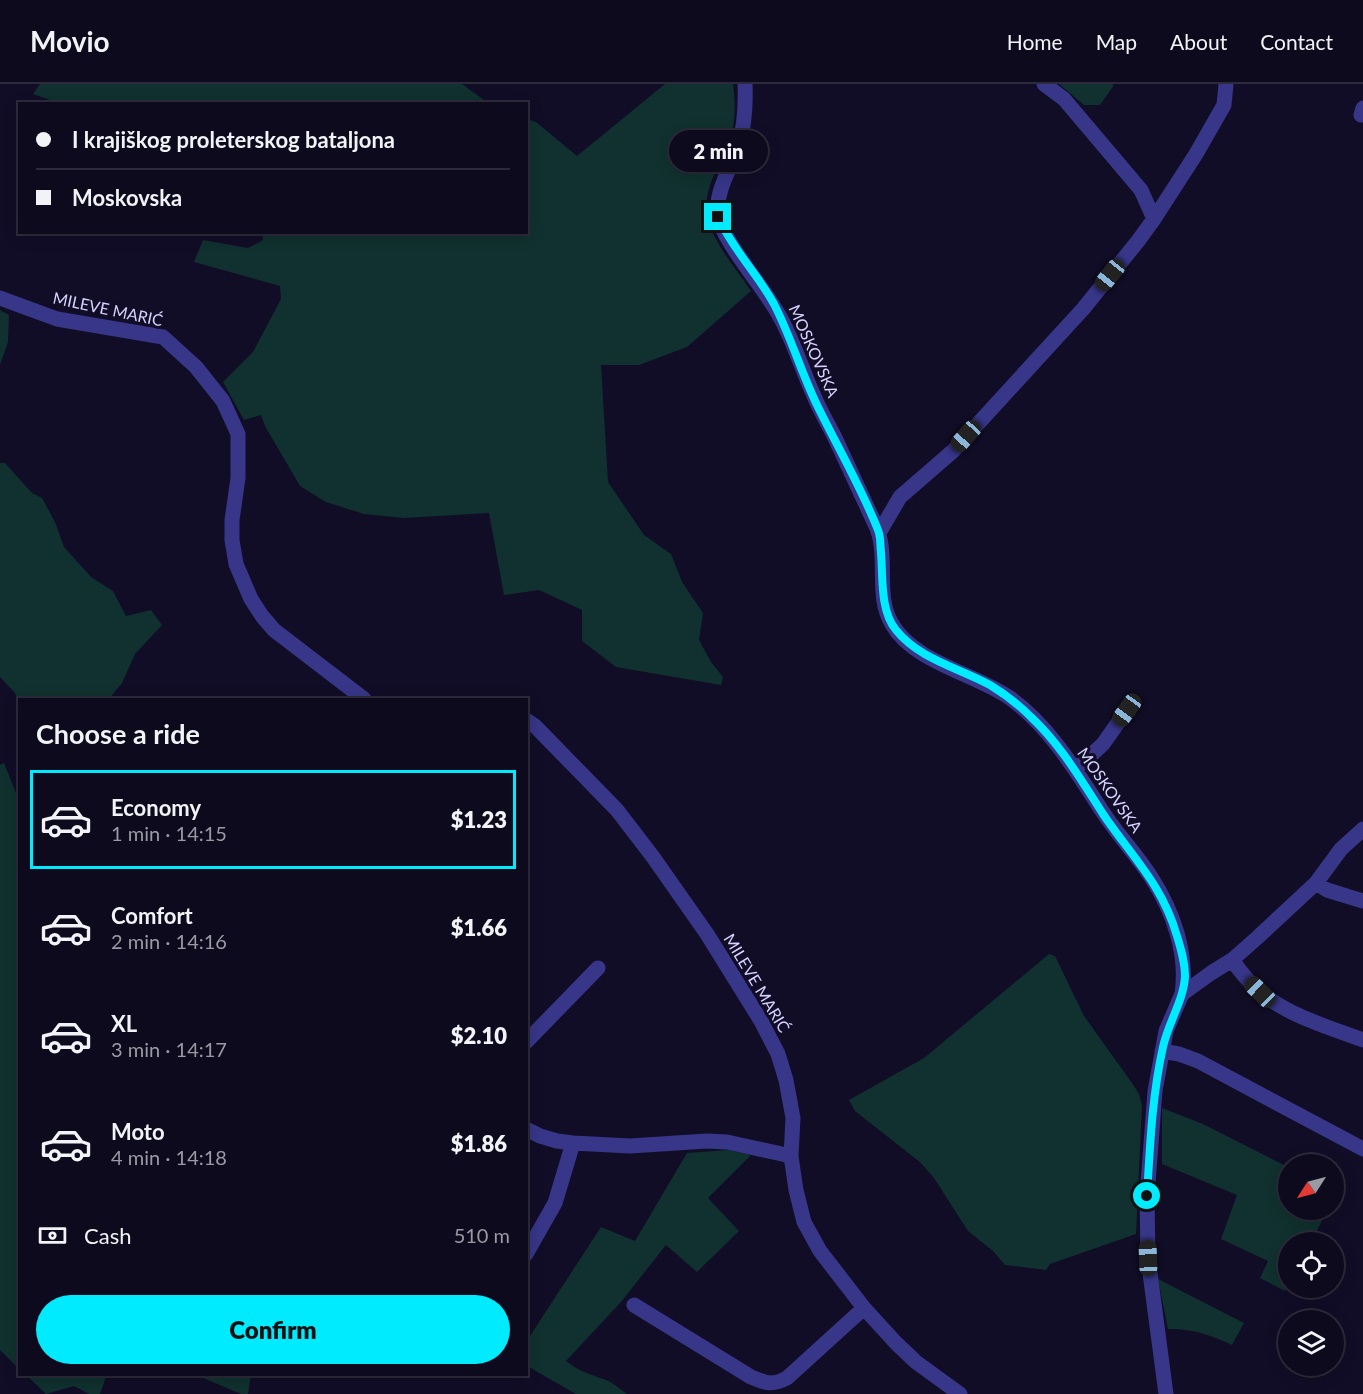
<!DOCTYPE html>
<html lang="en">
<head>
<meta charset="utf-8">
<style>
	body { margin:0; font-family:Lato,sans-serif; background:#161326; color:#f1f3f6; height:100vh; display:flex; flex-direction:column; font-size:22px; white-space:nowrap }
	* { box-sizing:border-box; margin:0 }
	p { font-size:20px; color:#9a9aa4 }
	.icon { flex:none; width:33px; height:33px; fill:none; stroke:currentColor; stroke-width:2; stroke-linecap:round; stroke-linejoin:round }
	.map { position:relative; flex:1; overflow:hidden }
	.details { position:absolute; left:18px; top:614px; width:510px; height:678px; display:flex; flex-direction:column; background:#0d0a1d; border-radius:0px; box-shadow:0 3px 15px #0003,0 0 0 2px #2d2b3b }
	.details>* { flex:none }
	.hud { position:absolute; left:18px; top:18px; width:510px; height:132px; border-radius:0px; box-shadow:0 3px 15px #0003,0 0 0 2px #2d2b3b; display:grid; align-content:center; height:132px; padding:0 18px; background:#0d0a1d }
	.needle { width:39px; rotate:234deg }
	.tools { position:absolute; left:1278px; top:1070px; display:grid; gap:12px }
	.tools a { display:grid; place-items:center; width:66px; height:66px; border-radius:50%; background:#0d0a1d; box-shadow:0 3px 15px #0003,0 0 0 2px #2d2b3b; font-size:30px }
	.end { position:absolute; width:27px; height:27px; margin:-14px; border:8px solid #00ebfe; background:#111; box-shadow:0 0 0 3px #111 }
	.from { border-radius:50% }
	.bubble { position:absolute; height:42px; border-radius:21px; background:#0d0a1d; box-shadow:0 3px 15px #0003,0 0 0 2px #2d2b3b; font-size:20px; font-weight:800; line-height:42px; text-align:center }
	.car { position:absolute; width:18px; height:36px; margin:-18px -9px; border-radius:8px; box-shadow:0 0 4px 2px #0007; background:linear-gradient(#222 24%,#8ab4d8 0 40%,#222 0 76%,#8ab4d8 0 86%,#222 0) }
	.hud b { display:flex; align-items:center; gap:21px; height:57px; font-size:22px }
	.hud b+b { border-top:2px solid #2d2b3b }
	.hud i { width:15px; height:15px; background:#f1f3f6 }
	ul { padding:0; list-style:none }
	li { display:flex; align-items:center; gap:18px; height:99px; margin:0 12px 9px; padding:0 6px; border:3px solid transparent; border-radius:0px }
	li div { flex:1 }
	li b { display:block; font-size:22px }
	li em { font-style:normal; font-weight:800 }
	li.active { border-color:#00ebfe }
	li>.icon { width:54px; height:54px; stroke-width:1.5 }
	h2 { padding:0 18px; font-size:27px; line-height:72px }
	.pay { display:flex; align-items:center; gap:15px; height:66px; padding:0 18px; font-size:22px }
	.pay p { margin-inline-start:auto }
	.cta { display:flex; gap:12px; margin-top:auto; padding:12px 18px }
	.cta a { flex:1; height:69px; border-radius:36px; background:#00ebfe; color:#111; font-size:24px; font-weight:800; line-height:69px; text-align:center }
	header { display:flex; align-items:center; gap:36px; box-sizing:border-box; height:84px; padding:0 30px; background:#0d0a1d; border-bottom:2px solid #2d2b3b }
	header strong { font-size:28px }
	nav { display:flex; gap:33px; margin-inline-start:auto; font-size:21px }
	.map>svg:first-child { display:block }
	.green { fill:#10312f }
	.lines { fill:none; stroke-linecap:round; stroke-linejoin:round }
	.minor { stroke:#373688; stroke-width:15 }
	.route { stroke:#00ebfe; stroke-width:8 }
	.labels { text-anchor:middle; stroke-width:6; stroke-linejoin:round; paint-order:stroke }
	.street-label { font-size:16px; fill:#d7d3ff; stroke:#110d27 }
</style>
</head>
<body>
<header>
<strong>Movio</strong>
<nav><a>Home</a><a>Map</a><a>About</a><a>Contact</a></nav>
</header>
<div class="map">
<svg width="1363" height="1310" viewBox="0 0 1363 1310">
	<rect width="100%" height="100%" fill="#110d27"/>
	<!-- green -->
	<path class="green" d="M40 0H462L488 19 61 20 33 10Z
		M665 0H733C735 16 736 36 731 51 718 90 692 114 717 157 726 174 740 190 751 207L687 263 639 281H601L608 398 644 451 671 470 682 498 703 529 699 556 711 578 723 593 721 601 616 583 582 557V526L539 506 504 511 489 429 404 434 364 430 326 418 300 402 265 342 261 331 244 336 223 298 253 268 281 215 280 202 194 178 203 156 248 164 263 156 262 149 526 148 527 35 536 38 577 72Z
		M1059 0H1112L1114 1 1100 21H1084Z
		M0 226 9 231 8 258 0 281Z
		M0 379H5L32 409 42 414 55 438 64 463 91 493 113 507 126 532 151 526 162 541 135 570 122 599 109 615H20L19 619 15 609 0 593Z
		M4 679 20 719 19 1285 0 1266V681Z
		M1049 870 1055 872 1084 932 1132 999 1139 1010 1142 1021 1136 1150 1050 1180 1046 1186 1005 1181 993 1167 968 1147 934 1094 921 1079 855 1027 849 1016 924 974Z
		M1162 1024 1203 1040 1288 1083V1125H1328L1311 1158H1288V1201L1285 1207 1260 1194 1268 1177 1221 1155 1237 1111 1162 1080Z
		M728 1066 751 1071 708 1114 739 1147 697 1188 666 1161 621 1218 566 1277C580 1288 590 1290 606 1296 614 1299 621 1306 627 1310H576L527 1282 526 1258 601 1143 635 1157 687 1069Z
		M1158 1195 1244 1239 1232 1261C1213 1251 1188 1244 1168 1245Z
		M25 1290H107L100 1310H89L74 1302 46 1310Z
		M194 1290H251L248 1310H241Z"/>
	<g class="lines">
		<!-- minor -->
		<path class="minor" d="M745 0C746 23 745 42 738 64 730 85 715 108 718 131 722 157 766 206 780 233 794 258 802 286 814 312 820 327 829 341 836 356 849 384 862 412 875 440 890 470 874 511 892 540 913 578 976 590 1010 614 1050 643 1076 687 1102 727 1117 750 1136 770 1151 793 1173 827 1188 869 1182 910
			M1044 0 1064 15 1141 106 1154 135
			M1361 31 1363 24
			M0 214 57 235 163 253 196 283 223 317 238 350V394L232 436V456L236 480 251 515 262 532 274 546 364 615
			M879 449 900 413 953 367 1083 225 1138 157 1154 135 1196 70 1224 21 1226 0
			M526 636 535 642 617 726 653 773 707 850 761 937 778 970 786 996 793 1034 791 1072 796 1106 804 1138 820 1167 864 1224 896 1259 916 1278 960 1310
			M1076 685 1103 660 1127 626
			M1316 799 1327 806 1363 817
			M1232 876C1240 887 1249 899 1260 908 1289 932 1328 943 1363 956
			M526 958 598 884
			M1162 967 1179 970 1198 977 1363 1065
			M526 1045 540 1052 557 1057 573 1059 630 1062 707 1057 727 1058 791 1072
			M526 1170 555 1119 573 1059
			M634 1221 751 1293C766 1299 772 1302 787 1294L864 1224
			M1166 1310 1148 1174 1147 1112 1155 1007 1166 947 1182 910 1211 889 1232 876 1258 853 1316 799 1341 765 1363 745"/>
	</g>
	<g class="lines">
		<!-- route -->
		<path class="route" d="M718 133C733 166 757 189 774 220 791 253 801 288 817 321 837 362 861 403 878 446 881 453 880 461 881 468 883 493 880 527 896 546 919 575 959 584 990 601 1005 610 1019 621 1031 633 1061 661 1081 696 1103 730 1132 773 1162 800 1177 852 1181 865 1185 878 1185 892 1184 916 1168 939 1163 963 1152 1012 1150 1062 1147 1112"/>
	</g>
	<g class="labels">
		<!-- street labels -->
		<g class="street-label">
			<text transform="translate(108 225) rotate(12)" y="6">MILEVE MARIĆ</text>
			<text transform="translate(814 267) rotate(66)" y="6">MOSKOVSKA</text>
			<text transform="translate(1110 706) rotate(55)" y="6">MOSKOVSKA</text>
			<text transform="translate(757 899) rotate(59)" y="6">MILEVE MARIĆ</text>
		</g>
	</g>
</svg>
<div class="tools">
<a><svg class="needle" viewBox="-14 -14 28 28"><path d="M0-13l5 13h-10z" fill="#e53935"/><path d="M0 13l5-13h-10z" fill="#9a9aa4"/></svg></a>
<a><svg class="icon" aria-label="locate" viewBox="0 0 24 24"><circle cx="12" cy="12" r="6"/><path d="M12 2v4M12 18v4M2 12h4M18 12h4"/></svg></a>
<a><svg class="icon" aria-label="layers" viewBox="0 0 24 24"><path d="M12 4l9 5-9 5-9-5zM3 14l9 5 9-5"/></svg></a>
</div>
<i class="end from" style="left:1147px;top:1112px"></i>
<i class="end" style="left:718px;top:133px"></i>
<div class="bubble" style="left:669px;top:46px;width:99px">2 min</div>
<i class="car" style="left:1110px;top:191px;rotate:219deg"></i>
<i class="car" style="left:966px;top:352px;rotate:222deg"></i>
<i class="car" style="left:1127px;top:626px;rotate:216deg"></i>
<i class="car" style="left:1260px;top:908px;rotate:314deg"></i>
<i class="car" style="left:1148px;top:1174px;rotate:358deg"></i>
<div class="hud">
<b><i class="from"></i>I krajiškog proleterskog bataljona</b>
<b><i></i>Moskovska</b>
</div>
<section class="details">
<h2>Choose a ride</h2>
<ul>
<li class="active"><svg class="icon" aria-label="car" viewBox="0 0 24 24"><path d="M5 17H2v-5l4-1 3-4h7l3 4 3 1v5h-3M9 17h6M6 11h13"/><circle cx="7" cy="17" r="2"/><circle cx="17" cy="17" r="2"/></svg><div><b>Economy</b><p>1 min · 14:15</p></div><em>$1.23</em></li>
<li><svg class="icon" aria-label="car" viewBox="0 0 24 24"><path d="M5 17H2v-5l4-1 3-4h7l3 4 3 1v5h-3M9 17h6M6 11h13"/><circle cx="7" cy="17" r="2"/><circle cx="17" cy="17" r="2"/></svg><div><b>Comfort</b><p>2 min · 14:16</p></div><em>$1.66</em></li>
<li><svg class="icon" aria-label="car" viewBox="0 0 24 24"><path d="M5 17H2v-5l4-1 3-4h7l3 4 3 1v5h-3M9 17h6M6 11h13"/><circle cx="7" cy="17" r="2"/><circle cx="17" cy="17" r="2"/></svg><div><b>XL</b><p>3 min · 14:17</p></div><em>$2.10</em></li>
<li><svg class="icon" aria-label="car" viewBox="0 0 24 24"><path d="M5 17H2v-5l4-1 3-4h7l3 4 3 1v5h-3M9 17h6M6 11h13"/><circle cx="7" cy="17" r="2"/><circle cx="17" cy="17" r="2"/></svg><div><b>Moto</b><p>4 min · 14:18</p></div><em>$1.86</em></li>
</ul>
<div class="pay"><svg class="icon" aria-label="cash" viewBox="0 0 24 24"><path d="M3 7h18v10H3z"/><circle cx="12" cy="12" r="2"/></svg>Cash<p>510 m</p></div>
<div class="cta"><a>Confirm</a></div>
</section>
</div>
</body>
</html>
